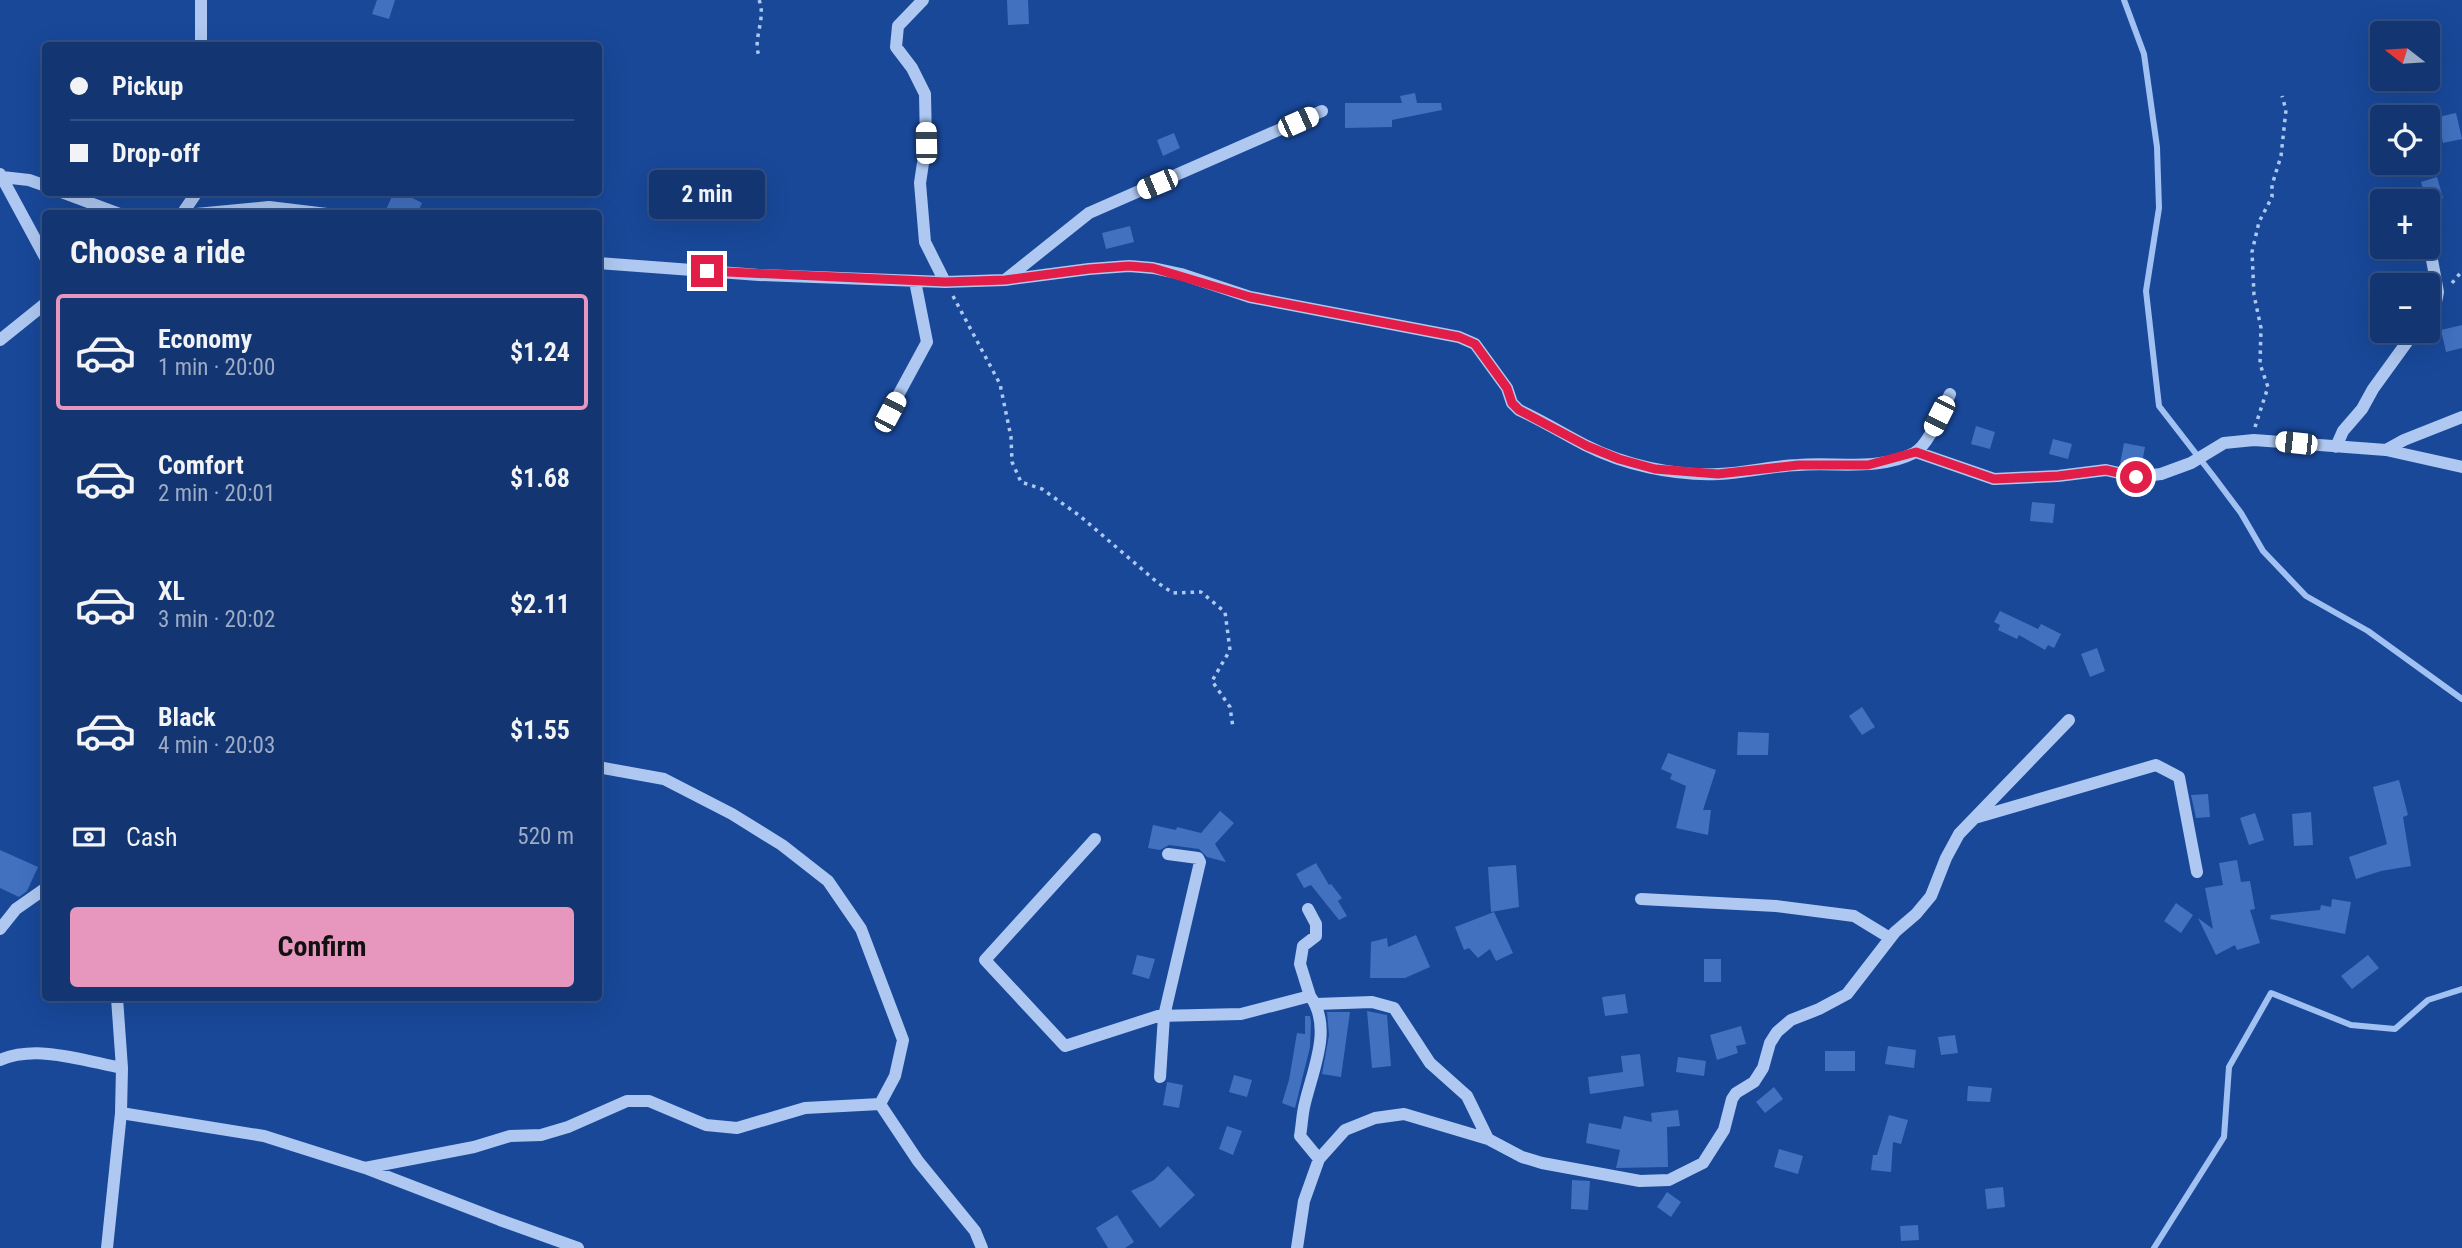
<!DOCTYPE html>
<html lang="en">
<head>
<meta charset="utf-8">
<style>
	body { margin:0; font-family:"Roboto Condensed",sans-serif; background:#1c3e78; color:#f1f3f6; height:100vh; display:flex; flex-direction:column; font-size:26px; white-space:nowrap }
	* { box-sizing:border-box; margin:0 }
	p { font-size:23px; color:#9dabc4 }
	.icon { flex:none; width:38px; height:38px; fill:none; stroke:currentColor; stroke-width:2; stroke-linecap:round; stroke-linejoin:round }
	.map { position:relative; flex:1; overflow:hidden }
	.side { position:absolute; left:42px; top:210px; width:560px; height:791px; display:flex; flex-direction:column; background:#133673; border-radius:7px; box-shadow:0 7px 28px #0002,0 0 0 2px #325085 }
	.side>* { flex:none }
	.hud { position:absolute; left:42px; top:42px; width:560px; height:154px; border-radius:7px; box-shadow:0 7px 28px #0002,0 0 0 2px #325085; display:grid; align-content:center; height:154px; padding:0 28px; background:#133673 }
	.needle { width:46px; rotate:287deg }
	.tools { position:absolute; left:2370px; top:21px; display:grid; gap:14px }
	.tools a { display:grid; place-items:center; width:70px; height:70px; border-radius:7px; background:#133673; box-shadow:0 7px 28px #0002,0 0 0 2px #325085; font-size:35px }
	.end { position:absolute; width:32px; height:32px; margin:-16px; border:9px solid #e11d48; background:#fff; box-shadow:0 0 0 4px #fff }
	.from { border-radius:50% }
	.bubble { position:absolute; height:49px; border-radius:7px; background:#133673; box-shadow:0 7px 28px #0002,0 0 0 2px #325085; font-size:23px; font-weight:700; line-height:49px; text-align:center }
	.car { position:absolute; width:21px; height:42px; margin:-21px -10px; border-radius:9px; box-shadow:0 0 5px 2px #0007; background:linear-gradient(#fff 24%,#345 0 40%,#fff 0 76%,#345 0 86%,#fff 0) }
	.hud b { display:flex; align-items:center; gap:24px; height:66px; font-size:26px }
	.hud b+b { border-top:2px solid #325085 }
	.hud i { width:18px; height:18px; background:#f1f3f6 }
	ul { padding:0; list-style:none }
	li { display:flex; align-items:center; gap:21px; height:116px; margin:0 14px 10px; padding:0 14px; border:4px solid transparent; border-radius:7px }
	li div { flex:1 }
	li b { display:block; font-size:26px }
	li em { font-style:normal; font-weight:700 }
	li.active { border-color:#e797bd }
	li>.icon { width:63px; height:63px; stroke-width:1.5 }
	h2 { padding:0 28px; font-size:32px; line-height:84px }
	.pay { display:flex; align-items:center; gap:18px; height:77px; padding:0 28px; font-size:26px }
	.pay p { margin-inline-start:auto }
	.button { display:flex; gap:14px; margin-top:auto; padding:14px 28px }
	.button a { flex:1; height:80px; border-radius:7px; background:#e797bd; color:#111; font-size:28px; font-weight:700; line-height:80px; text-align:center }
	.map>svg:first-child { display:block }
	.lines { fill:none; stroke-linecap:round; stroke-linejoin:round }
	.stream { stroke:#a1c1f3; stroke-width:6 }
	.building { fill:#4271c0 }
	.path { stroke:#aec8f1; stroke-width:3.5; stroke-dasharray:3.5 5; stroke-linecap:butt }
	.minor { stroke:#aec8f1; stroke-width:12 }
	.route { stroke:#e11d48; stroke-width:9 }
</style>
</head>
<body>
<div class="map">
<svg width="2462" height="1248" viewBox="0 0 2462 1248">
	<rect width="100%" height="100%" fill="#194899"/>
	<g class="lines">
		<!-- stream -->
		<path class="stream" d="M2124 0 2144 54 2157 147 2159 208 2146 291 2159 406 2214 477 2241 513 2263 551 2306 596 2368 631 2462 699
			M2154 1248 2224 1137 2229 1067 2271 993 2351 1025 2395 1029 2428 1000 2462 989"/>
	</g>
	<!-- building -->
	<path class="building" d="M377 0H395L389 19 372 14Z
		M1007 0H1028L1029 24 1008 25Z
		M1415 93 1417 103H1441L1442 110 1392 120V127L1345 128V103H1402L1400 96Z
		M2456 113 2462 139 2443 143 2438 117Z
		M1174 133 1180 148 1163 156 1157 140Z
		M2437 177 2443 198 2427 203 2421 182Z
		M394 192H401L422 203 417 214H384Z
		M1130 226 1134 242 1106 249 1102 233Z
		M2462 325V348L2446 352 2441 330Z
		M1976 426 1995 432 1990 449 1971 444Z
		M2053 439 2072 444 2068 459 2049 454Z
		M2124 443 2145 447 2141 468 2120 464Z
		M2032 502 2055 504 2053 523 2030 521Z
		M2000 611 2038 629 2041 624 2061 634 2054 648 2048 645 2045 650 2019 635 2017 639 1998 630 2000 625 1994 622Z
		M2097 648 2105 671 2090 677 2081 654Z
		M1862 707 1875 727 1862 735 1849 716Z
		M1738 732 1769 733 1768 755H1737Z
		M1668 753 1716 770 1703 810H1711L1708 835 1676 828 1686 786 1670 779 1672 774 1661 769Z
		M2399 780 2408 815 2403 817 2411 866 2381 871 2356 879 2349 857 2387 844 2373 787Z
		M2208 794 2210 817 2196 818 2191 795Z
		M1220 811 1234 823 1215 844 1226 862 1207 857 1199 849 1169 845 1160 850 1148 848 1153 825 1176 830 1177 827 1201 833Z
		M2311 812 2313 845 2294 846 2292 814Z
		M2255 813 2264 840 2249 845 2240 818Z
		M0 850 38 867 27 891 19 897 0 888Z
		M2237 860 2241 882 2250 881 2255 909 2250 910 2260 943 2237 950 2235 945 2216 955 2198 918 2213 929 2205 888 2223 885 2219 863Z
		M1316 863 1329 885 1331 884 1342 898 1338 901 1347 916 1339 920 1311 885 1304 888 1296 874Z
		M1516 865 1519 907 1491 912 1488 867Z
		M2332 899 2351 902 2345 934 2270 919 2271 915 2320 910 2321 905 2331 907Z
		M2176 903 2193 915 2181 933 2164 921Z
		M1494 912 1513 953 1496 961 1490 949 1478 958 1469 948 1464 950 1455 927Z
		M1416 935 1430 967 1405 978H1370L1371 942 1387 938 1388 947Z
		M1137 955 1155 959 1149 979 1132 974Z
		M2368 955 2379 968 2352 989 2341 976Z
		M1704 959H1721V982H1704Z
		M1625 994 1628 1013 1605 1016 1602 997Z
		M1367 1011 1387 1015 1391 1066 1372 1068Z
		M1327 1012H1350L1341 1077 1322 1074 1329 1035Z
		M1305 1016H1310L1311 1022 1310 1047 1295 1108 1282 1103 1289 1080 1297 1033 1305 1034Z
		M1741 1026 1746 1044 1736 1046 1738 1053 1717 1060 1710 1035Z
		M1955 1035 1958 1053 1941 1055 1938 1037Z
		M1888 1046 1916 1050 1914 1068 1885 1064Z
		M1825 1051H1855V1071H1825Z
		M1640 1054 1644 1086 1590 1094 1588 1077 1623 1072 1621 1056Z
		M1678 1057 1706 1061 1704 1076 1676 1072Z
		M1234 1075 1252 1080 1247 1097 1229 1092Z
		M1167 1082 1183 1085 1179 1108 1163 1105Z
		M1968 1086 1992 1088 1990 1102 1967 1101Z
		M1774 1087 1783 1099 1765 1113 1756 1102Z
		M1678 1110 1680 1126 1667 1127 1668 1167 1616 1168 1620 1150 1586 1143 1589 1123 1621 1129 1624 1116 1652 1122 1651 1113Z
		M1889 1115 1908 1120 1901 1144 1893 1142 1891 1172 1871 1170 1873 1155H1877Z
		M1227 1126 1242 1131 1233 1155 1219 1149Z
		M1779 1149 1803 1156 1798 1174 1774 1167Z
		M1168 1166 1195 1195 1160 1228 1131 1191 1154 1180Z
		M1572 1180 1590 1181 1588 1210 1571 1209Z
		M2003 1187 2005 1207 1987 1209 1985 1189Z
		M1667 1192 1681 1202 1671 1217 1657 1207Z
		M1117 1215 1134 1242 1125 1248H1108L1096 1228Z
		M1918 1225 1919 1240 1901 1241 1900 1226Z"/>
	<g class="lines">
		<!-- path -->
		<path class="path" d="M759 0C767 19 751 40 760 58
			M2452 283 2462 271
			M953 296 1000 384 1011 437 1012 462 1021 482 1042 489 1080 516 1158 583 1173 593 1201 592 1225 612 1230 650 1212 681 1230 707 1233 728
			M2255 427 2268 387 2260 364 2261 328 2254 295 2252 252 2259 222 2272 197V185L2281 156 2286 110 2282 96"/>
		<!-- minor -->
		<path class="minor" d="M201 0V46
			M923 0 898 26 896 47 912 68 925 94 926 143 920 183 925 242 945 282
			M0 174 46 259
			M2 177 29 180 46 186
			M61 192 120 214
			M182 214 197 192
			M196 214 269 207 327 214
			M2427 233 2438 292 2436 302 2427 314
			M598 263 759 275 945 282 1005 280 1089 269 1129 266 1153 268 1181 274 1250 297 1459 337 1475 344 1507 388 1512 403 1519 410C1541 420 1562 433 1585 445 1624 465 1674 476 1719 474 1746 473 1772 466 1798 465 1836 462 1879 471 1914 453 1929 445 1942 410 1950 394
			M1005 280 1089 213 1322 111
			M0 340 46 303
			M889 412 927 342 915 281
			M2336 447 2343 431 2362 409 2373 389 2415 331
			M2386 450 2404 440 2462 417
			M1916 452 1994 479 2058 476 2106 470 2136 477 2161 474 2191 463 2224 443 2254 440 2386 450 2462 467
			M1978 817 2156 765 2179 777 2197 872
			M1095 839 985 960 1065 1046 1158 1016 1241 1014 1310 996C1333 1027 1313 1069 1305 1103 1302 1114 1302 1125 1300 1136L1319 1159
			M1641 899 1776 906 1854 916 1890 938
			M1308 909 1316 924V936L1303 946 1300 964 1310 996
			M0 929 16 909 46 888
			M1316 1004 1372 1002 1394 1008 1430 1063 1467 1096 1488 1139
			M0 1060C37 1044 85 1061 122 1068
			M1160 1077 1164 1016 1200 862 1198 858 1168 854
			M880 1104 918 1161 975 1231 982 1248
			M121 1113 264 1136 365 1168 500 1220 578 1248
			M365 1168 474 1147 510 1136 541 1135 568 1127 627 1101H649L706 1125 737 1128 805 1108 880 1104 895 1076 903 1040 861 929 828 881 782 845 732 814 664 779 598 767
			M107 1248 121 1113 122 1068 117 998
			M1297 1248 1304 1201 1319 1159 1345 1130 1375 1118 1404 1114 1488 1139 1522 1157 1542 1163 1640 1181 1669 1180 1703 1163 1724 1130 1732 1099 1736 1093 1754 1082 1763 1068 1770 1043 1777 1032 1791 1020 1819 1009 1847 994 1895 932 1916 914 1931 896 1946 858 1959 834 2069 720"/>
	</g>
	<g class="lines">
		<!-- route -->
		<path class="route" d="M707 271 945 282 1005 280 1089 269 1129 266 1153 268 1250 297 1459 337 1475 344 1507 388 1512 403 1519 410 1587 446 1619 459 1655 469 1718 474 1799 465H1868L1916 452 1994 479 2058 476 2106 470 2136 477"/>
	</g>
</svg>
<div class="tools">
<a><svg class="needle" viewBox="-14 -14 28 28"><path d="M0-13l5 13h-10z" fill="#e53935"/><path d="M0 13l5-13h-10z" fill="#9dabc4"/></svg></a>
<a><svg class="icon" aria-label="locate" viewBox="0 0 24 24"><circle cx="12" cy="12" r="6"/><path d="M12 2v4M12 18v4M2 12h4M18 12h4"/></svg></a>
<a>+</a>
<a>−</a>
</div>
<i class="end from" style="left:2136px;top:477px"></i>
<i class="end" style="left:707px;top:271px"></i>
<div class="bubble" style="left:649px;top:170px;width:116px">2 min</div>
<i class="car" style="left:1298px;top:122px;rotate:66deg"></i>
<i class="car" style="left:926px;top:143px;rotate:359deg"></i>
<i class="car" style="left:1157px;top:184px;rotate:247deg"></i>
<i class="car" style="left:890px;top:412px;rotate:28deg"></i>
<i class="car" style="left:1939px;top:416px;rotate:207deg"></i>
<i class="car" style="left:2296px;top:443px;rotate:276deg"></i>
<div class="hud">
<b><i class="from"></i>Pickup</b>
<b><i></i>Drop-off</b>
</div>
<section class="side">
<h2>Choose a ride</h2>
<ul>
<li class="active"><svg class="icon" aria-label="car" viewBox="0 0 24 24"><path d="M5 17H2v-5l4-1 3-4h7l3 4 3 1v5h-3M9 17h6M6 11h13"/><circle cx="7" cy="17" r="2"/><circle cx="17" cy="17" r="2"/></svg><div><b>Economy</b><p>1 min · 20:00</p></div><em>$1.24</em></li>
<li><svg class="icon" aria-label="car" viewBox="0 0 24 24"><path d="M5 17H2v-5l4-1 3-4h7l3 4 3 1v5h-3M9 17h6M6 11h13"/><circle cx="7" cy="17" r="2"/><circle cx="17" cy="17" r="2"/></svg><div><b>Comfort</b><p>2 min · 20:01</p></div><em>$1.68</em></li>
<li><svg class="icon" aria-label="car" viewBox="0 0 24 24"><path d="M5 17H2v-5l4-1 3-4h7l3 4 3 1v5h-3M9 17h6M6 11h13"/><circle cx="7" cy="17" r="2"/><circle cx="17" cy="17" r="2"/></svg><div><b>XL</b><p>3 min · 20:02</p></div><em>$2.11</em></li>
<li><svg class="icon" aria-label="car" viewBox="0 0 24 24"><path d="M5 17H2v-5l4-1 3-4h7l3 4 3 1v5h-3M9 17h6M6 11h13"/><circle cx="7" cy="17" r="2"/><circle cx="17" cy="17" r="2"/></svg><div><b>Black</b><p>4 min · 20:03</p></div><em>$1.55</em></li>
</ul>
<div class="pay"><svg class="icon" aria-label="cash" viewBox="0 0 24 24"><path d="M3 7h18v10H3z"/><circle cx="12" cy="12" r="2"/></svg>Cash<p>520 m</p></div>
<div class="button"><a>Confirm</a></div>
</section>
</div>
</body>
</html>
